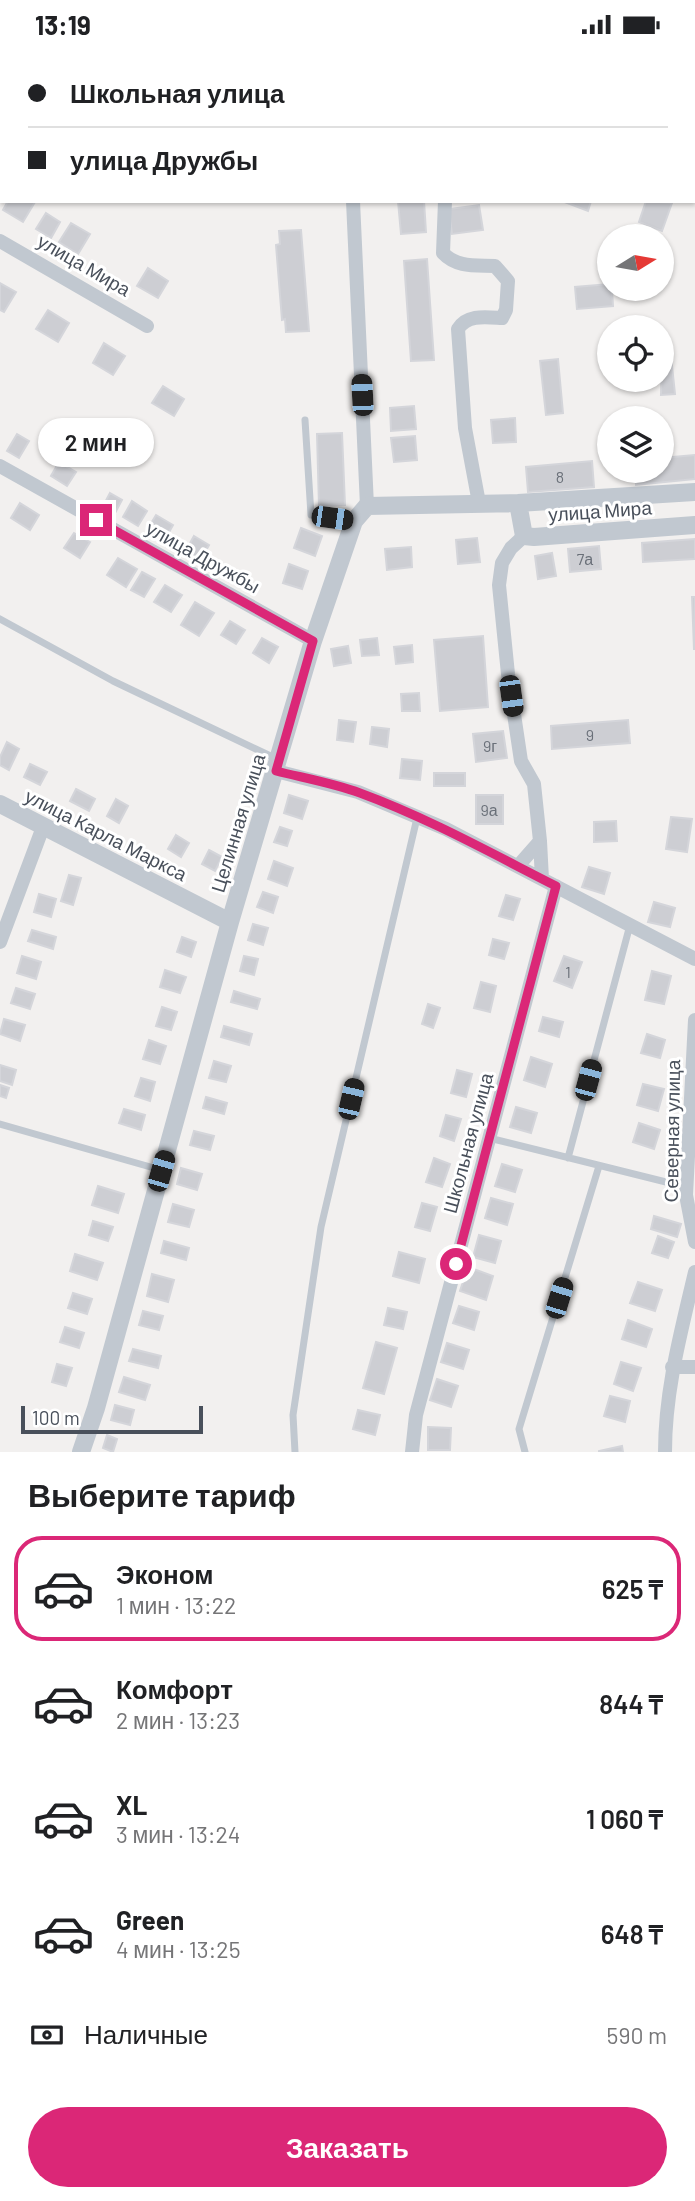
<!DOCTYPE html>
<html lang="ru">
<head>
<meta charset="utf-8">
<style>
	body { margin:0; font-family:Barlow,sans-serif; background:#f6f6f6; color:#202124; height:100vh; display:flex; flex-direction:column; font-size:26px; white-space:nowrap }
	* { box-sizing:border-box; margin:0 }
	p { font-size:23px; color:#757577 }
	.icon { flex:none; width:38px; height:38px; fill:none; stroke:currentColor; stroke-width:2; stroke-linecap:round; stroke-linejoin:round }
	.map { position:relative; height:1403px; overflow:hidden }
	.sheet { display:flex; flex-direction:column; background:#fff; flex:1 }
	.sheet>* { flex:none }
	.top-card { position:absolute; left:0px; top:0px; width:696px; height:154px; box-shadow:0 2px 5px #0004; display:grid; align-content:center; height:154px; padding:0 28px; background:#fff }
	.needle { width:46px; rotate:79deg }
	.fabs { position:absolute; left:597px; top:175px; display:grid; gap:14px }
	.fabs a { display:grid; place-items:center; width:77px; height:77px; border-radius:50%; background:#fff; box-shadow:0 2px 5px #0004; font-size:35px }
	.scale { position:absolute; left:21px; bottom:18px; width:182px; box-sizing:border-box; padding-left:7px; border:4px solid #49505b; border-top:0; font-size:19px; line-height:24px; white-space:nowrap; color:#49505b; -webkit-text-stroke:5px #fff; paint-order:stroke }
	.end { position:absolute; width:32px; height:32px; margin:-16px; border:9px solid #db2777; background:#fff; box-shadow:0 0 0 4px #fff }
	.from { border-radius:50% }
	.bubble { position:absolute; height:49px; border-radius:24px; background:#fff; box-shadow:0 2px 5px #0004; font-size:23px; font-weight:600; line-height:49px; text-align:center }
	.car { position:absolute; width:21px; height:42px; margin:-21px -10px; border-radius:9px; box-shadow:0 0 5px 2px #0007; background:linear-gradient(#222 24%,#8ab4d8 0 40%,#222 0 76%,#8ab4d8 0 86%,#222 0) }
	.top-card b { display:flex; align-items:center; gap:24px; height:66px; font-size:26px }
	.top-card b+b { border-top:2px solid #e0e0e0 }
	.top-card i { width:18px; height:18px; background:#202124 }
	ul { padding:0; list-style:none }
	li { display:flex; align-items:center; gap:21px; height:105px; margin:0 14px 10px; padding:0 14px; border:4px solid transparent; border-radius:28px }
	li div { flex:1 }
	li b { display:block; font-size:26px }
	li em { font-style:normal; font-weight:600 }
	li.current { border-color:#db2777 }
	li>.icon { width:63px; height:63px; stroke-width:1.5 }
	h2 { padding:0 28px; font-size:32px; line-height:84px }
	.pay { display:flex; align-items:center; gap:18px; height:77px; padding:0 28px; font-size:26px }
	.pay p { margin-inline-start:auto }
	.action { display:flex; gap:14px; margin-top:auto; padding:14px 28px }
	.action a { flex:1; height:80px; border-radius:42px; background:#db2777; color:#fff; font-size:28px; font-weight:600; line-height:80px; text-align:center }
	.status { display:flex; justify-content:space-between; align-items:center; height:49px; padding:0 35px; background:#fff; direction:ltr }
	.status svg { height:19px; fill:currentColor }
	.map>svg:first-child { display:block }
	.building { fill:#cdced3; stroke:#d4d5da; stroke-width:2 }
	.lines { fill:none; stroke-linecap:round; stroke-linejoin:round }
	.service { stroke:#c1c8d0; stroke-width:7 }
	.minor { stroke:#c1c8d0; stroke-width:14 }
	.tertiary { stroke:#c1c8d0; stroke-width:18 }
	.route { stroke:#db2777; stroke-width:9 }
	.labels { text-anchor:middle; stroke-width:6; stroke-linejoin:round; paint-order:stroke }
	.number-label { font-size:16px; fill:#6a7079 }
	.street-label { font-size:19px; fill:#49505b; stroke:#fff }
</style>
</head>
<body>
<div class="status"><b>13:19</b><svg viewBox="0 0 49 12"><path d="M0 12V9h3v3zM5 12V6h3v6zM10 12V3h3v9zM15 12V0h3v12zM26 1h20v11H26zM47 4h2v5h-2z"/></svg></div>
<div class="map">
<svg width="695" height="1403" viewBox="0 0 695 1403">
	<rect width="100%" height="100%" fill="#f2f0ef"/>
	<!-- building -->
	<path class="building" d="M8 152H33L35 153 23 173 3 161Z
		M398 152H424L426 183 401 185Z
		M562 152H591L588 162Z
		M646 152 672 154 662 182 639 173Z
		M479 156 483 181 452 185 449 160Z
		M46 164 60 173 51 189 36 180Z
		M71 174 90 185 78 205 59 193Z
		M301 181 309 282 286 283 285 270 282 271 276 196 280 195 279 182Z
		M427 210 434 311 411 312 404 212Z
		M148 219 168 232 158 249 137 237Z
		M0 234 16 243 4 263 0 261Z
		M609 235V240H612L613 257 577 260 575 238Z
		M48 261 69 274 58 293 36 280Z
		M104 294 125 307 113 326 93 314Z
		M671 307 675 345 661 346 662 308Z
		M558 310 563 364 546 366 540 312Z
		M163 337 184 350 174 367 152 354Z
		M414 357 416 380 391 382 390 359Z
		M515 369 516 393 493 394 491 371Z
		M342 384 345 456 319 457 317 385Z
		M17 385 29 392 19 409 7 402Z
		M415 387 417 411 394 413 391 389Z
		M695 406V430L636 436 635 422H662V409Z
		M592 412 594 438 528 443 526 418Z
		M59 413 76 423 67 437 51 427Z
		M110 444 122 451 115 464 103 457Z
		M132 452 147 462 138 477 123 468Z
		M20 454 39 466 30 481 11 469Z
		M156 466 173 476 164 492 147 481Z
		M301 479 322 487 315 507 294 499Z
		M74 484 90 493 80 509 64 499Z
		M194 487 209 496 200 512 185 503Z
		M477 489 480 513 458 515 456 491Z
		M695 490V510L643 513 642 494Z
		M599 497 601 520 570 523 568 500Z
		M411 498 412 518 387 521 385 500Z
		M552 504 556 527 538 530 535 507Z
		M118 509 137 520 126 538 107 526Z
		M289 515 308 522 302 540 283 534Z
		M142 523 155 530 144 548 131 541Z
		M165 536 182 546 171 563 154 553Z
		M692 548H695V600H694Z
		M195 553 214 564 199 587 181 576Z
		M230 572 245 581 236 595 221 586Z
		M483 587 488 658 440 662 434 591Z
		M262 589 278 598 269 614 253 604Z
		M377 589 379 606 362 607 360 591Z
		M412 596 413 613 396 615 394 598Z
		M348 597 351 614 334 617 331 600Z
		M419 644 420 662H402L401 645Z
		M339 671 356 673 353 693 337 691Z
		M628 671 630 694 552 700 551 677Z
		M372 678 389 680 387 698 370 695Z
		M503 682 507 709 476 713 473 685Z
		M7 693 19 700 9 721 0 716V708Z
		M402 710 422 712 420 731 400 729Z
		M30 715 47 723 40 736 24 728Z
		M434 724H465V737H434Z
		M76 740 95 750 89 762 70 752Z
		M289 746 308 752 302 770 284 764Z
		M476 746H503V775H476Z
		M116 750 128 757 119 774 107 767Z
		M671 768 692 770 687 803 666 800Z
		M616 772 617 792 594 793V773Z
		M280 778 292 782 287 797 274 793Z
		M176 786 189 794 181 808 168 800Z
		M209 801 222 808 215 822 202 815Z
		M274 812 293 819 287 837 268 830Z
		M589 818 610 824 604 845 582 838Z
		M69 826 81 829 73 856 61 852Z
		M263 843 278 848 273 864 257 858Z
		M39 845 56 850 51 868 34 863Z
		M506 846 520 850 513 871 499 867Z
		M654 853 675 859 670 878 648 873Z
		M253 875 268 879 263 896 248 891Z
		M32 881 56 888 53 900 28 892Z
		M182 888 196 893 191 908 177 903Z
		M493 890 509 894 504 910 489 906Z
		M22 907 41 913 36 930 17 924Z
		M244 907 258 910 254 926 240 922Z
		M564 907 582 913 572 939 554 932Z
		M165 921 186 928 180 944 160 938Z
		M652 922 671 927 664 955 645 951Z
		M481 933 496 937 490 963 474 959Z
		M16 939 35 945 30 960 11 954Z
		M234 942 260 950 257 960 231 953Z
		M428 955 440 959 433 979 422 975Z
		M162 958 177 963 171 981 156 977Z
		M543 968 563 973 559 988 539 982Z
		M4 970 25 976 20 992 0 985Z
		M224 977 252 985 249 996 221 988Z
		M647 985 665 991 660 1009 641 1004Z
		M149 991 166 997 160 1015 143 1010Z
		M531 1008 552 1015 545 1038 524 1031Z
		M214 1012 231 1017 226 1033 209 1029Z
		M0 1016 16 1021 12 1036 0 1032Z
		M457 1021 472 1025 466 1048 451 1044Z
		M141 1029 155 1033 150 1052 135 1047Z
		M643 1035 664 1040 658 1062 637 1056Z
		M0 1036 9 1039 6 1049 0 1047Z
		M206 1048 227 1054 224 1065 203 1059Z
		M516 1058 537 1064 531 1084 510 1078Z
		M124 1060 145 1066 141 1081 119 1074Z
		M446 1066 461 1070 454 1092 440 1087Z
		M639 1074 660 1081 654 1100 633 1093Z
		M194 1082 214 1087 210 1101 190 1096Z
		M434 1109 450 1115 442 1138 426 1133Z
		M502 1115 522 1121 515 1143 495 1137Z
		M181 1119 202 1125 197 1141 177 1135Z
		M98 1137 124 1145 118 1164 92 1156Z
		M491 1149 513 1155 507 1176 485 1169Z
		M422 1154 437 1158 430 1182 415 1178Z
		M173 1155 194 1161 189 1178 168 1173Z
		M654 1167 681 1175 677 1188 651 1180Z
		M93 1172 113 1178 108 1192 89 1186Z
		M479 1186 501 1192 495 1214 473 1208Z
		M658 1187 674 1193 668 1209 652 1204Z
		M164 1192 189 1199 186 1211 161 1204Z
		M399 1203 425 1210 419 1234 393 1227Z
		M75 1205 103 1214 97 1231 70 1222Z
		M468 1218 493 1227 486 1251 460 1242Z
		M152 1225 174 1231 168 1253 147 1247Z
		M638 1233 662 1241 655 1262 630 1254Z
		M73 1244 92 1250 87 1265 68 1259Z
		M459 1257 479 1263 474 1281 453 1274Z
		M388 1259 407 1263 403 1280 384 1276Z
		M143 1262 163 1267 159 1281 139 1276Z
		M628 1271 652 1280 646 1298 622 1290Z
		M65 1278 84 1284 79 1299 60 1293Z
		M376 1293 397 1299 384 1345 363 1339Z
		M447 1294 469 1301 463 1320 441 1313Z
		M133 1300 161 1307 158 1319 129 1312Z
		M621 1313 641 1319 633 1342 614 1335Z
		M57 1315 72 1319 66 1337 52 1333Z
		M124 1328 150 1336 145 1351 119 1343Z
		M437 1330 458 1337 451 1358 430 1351Z
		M610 1347 630 1352 625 1373 604 1367Z
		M115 1356 134 1361 130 1376 111 1371Z
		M358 1361 380 1366 375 1386 353 1380Z
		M428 1378 451 1379 450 1401H428Z
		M107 1386 117 1390 113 1403 103 1399Z
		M622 1397 623 1403H599V1402Z"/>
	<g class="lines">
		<!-- service -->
		<path class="service" d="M305 371 311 466 352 472
			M0 570 113 632 277 710
			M0 1075 161 1121
			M489 1089 686 1138
			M568 1109 630 876
			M295 1403 293 1366 321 1178 417 769
			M525 1403 519 1380 599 1117"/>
		<!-- minor -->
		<path class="minor" d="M346 0V2
			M512 0 517 2
			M40 2V0
			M0 48 2 49
			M353 152 367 457
			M445 152 443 204C457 219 476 216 495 217L508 232 506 261 502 269C486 268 467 265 458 280L465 379 479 454
			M0 192 147 277
			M0 417 313 592
			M276 722 358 743 446 780 695 910
			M540 792 542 830
			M518 817 540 792 534 735 521 712 508 625 499 536 502 514 511 499 524 487
			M0 893 43 778
			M695 971 686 1146 695 1193
			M672 1318H695
			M412 1403 416 1366 556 837
			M665 1403C665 1341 681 1283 695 1223"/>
		<!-- tertiary -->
		<path class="tertiary" d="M518 454 524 487 534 488 695 476
			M0 755 230 873
			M81 1403 96 1359 230 873 313 592 354 472 367 457 518 454 695 443"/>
	</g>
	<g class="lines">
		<!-- route -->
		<path class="route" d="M96 471 313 592 276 722C304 729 333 734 360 744 428 769 491 804 556 837L456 1215"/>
	</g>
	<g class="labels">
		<!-- number labels -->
		<g class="number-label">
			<text x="560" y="434">8</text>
			<text x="585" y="516">7а</text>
			<text x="590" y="692">9</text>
			<text x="490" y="703">9г</text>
			<text x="489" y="767">9а</text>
			<text x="568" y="929">1</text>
		</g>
		<!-- street labels -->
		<g class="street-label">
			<text transform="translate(84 216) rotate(30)" y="7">улица Мира</text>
			<text transform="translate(600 462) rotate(-4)" y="7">улица Мира</text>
			<text transform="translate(203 508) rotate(29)" y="7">улица Дружбы</text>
			<text transform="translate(238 774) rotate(-73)" y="7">Целинная улица</text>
			<text transform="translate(106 786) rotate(27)" y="7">улица Карла Маркса</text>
			<text transform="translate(672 1082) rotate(-89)" y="7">Северная улица</text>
			<text transform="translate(468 1094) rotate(-75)" y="7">Школьная улица</text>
		</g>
	</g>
</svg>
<div class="fabs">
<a><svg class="needle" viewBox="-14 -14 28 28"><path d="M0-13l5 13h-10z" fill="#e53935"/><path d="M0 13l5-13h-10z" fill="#757577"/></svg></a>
<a><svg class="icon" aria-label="locate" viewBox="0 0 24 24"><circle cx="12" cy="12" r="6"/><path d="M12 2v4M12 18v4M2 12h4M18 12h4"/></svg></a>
<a><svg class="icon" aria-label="layers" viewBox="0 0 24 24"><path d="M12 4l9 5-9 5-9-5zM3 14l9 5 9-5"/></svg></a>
</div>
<div class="scale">100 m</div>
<i class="end from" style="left:456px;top:1215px"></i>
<i class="end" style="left:96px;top:471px"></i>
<div class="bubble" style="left:38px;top:369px;width:116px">2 мин</div>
<i class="car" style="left:362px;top:346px;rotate:357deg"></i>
<i class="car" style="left:332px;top:469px;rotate:98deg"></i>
<i class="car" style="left:511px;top:647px;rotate:172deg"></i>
<i class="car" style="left:588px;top:1031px;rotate:15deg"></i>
<i class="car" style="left:351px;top:1050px;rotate:13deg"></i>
<i class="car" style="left:161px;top:1122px;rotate:16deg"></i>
<i class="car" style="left:559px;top:1249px;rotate:17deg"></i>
<div class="top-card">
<b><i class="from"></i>Школьная улица</b>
<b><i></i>улица Дружбы</b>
</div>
</div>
<section class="sheet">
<h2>Выберите тариф</h2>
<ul>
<li class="current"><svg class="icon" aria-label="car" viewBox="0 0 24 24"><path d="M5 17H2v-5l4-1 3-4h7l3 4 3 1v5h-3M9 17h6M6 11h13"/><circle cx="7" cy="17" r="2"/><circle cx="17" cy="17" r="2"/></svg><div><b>Эконом</b><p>1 мин · 13:22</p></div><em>625 ₸</em></li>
<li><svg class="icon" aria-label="car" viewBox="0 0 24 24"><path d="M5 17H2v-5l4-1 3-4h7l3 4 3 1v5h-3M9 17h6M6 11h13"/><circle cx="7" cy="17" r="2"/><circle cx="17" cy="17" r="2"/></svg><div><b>Комфорт</b><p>2 мин · 13:23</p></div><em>844 ₸</em></li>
<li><svg class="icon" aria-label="car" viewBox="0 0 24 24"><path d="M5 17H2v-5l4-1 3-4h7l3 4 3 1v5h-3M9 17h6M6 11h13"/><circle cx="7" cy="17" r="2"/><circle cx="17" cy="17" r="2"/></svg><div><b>XL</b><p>3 мин · 13:24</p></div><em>1 060 ₸</em></li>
<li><svg class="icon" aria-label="car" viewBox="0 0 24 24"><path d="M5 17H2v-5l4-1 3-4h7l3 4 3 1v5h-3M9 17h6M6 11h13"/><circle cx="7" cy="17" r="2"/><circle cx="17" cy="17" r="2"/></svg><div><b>Green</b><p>4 мин · 13:25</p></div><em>648 ₸</em></li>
</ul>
<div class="pay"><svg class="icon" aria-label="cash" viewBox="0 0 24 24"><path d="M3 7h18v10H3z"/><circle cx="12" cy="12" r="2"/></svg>Наличные<p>590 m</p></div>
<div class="action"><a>Заказать</a></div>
</section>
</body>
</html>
